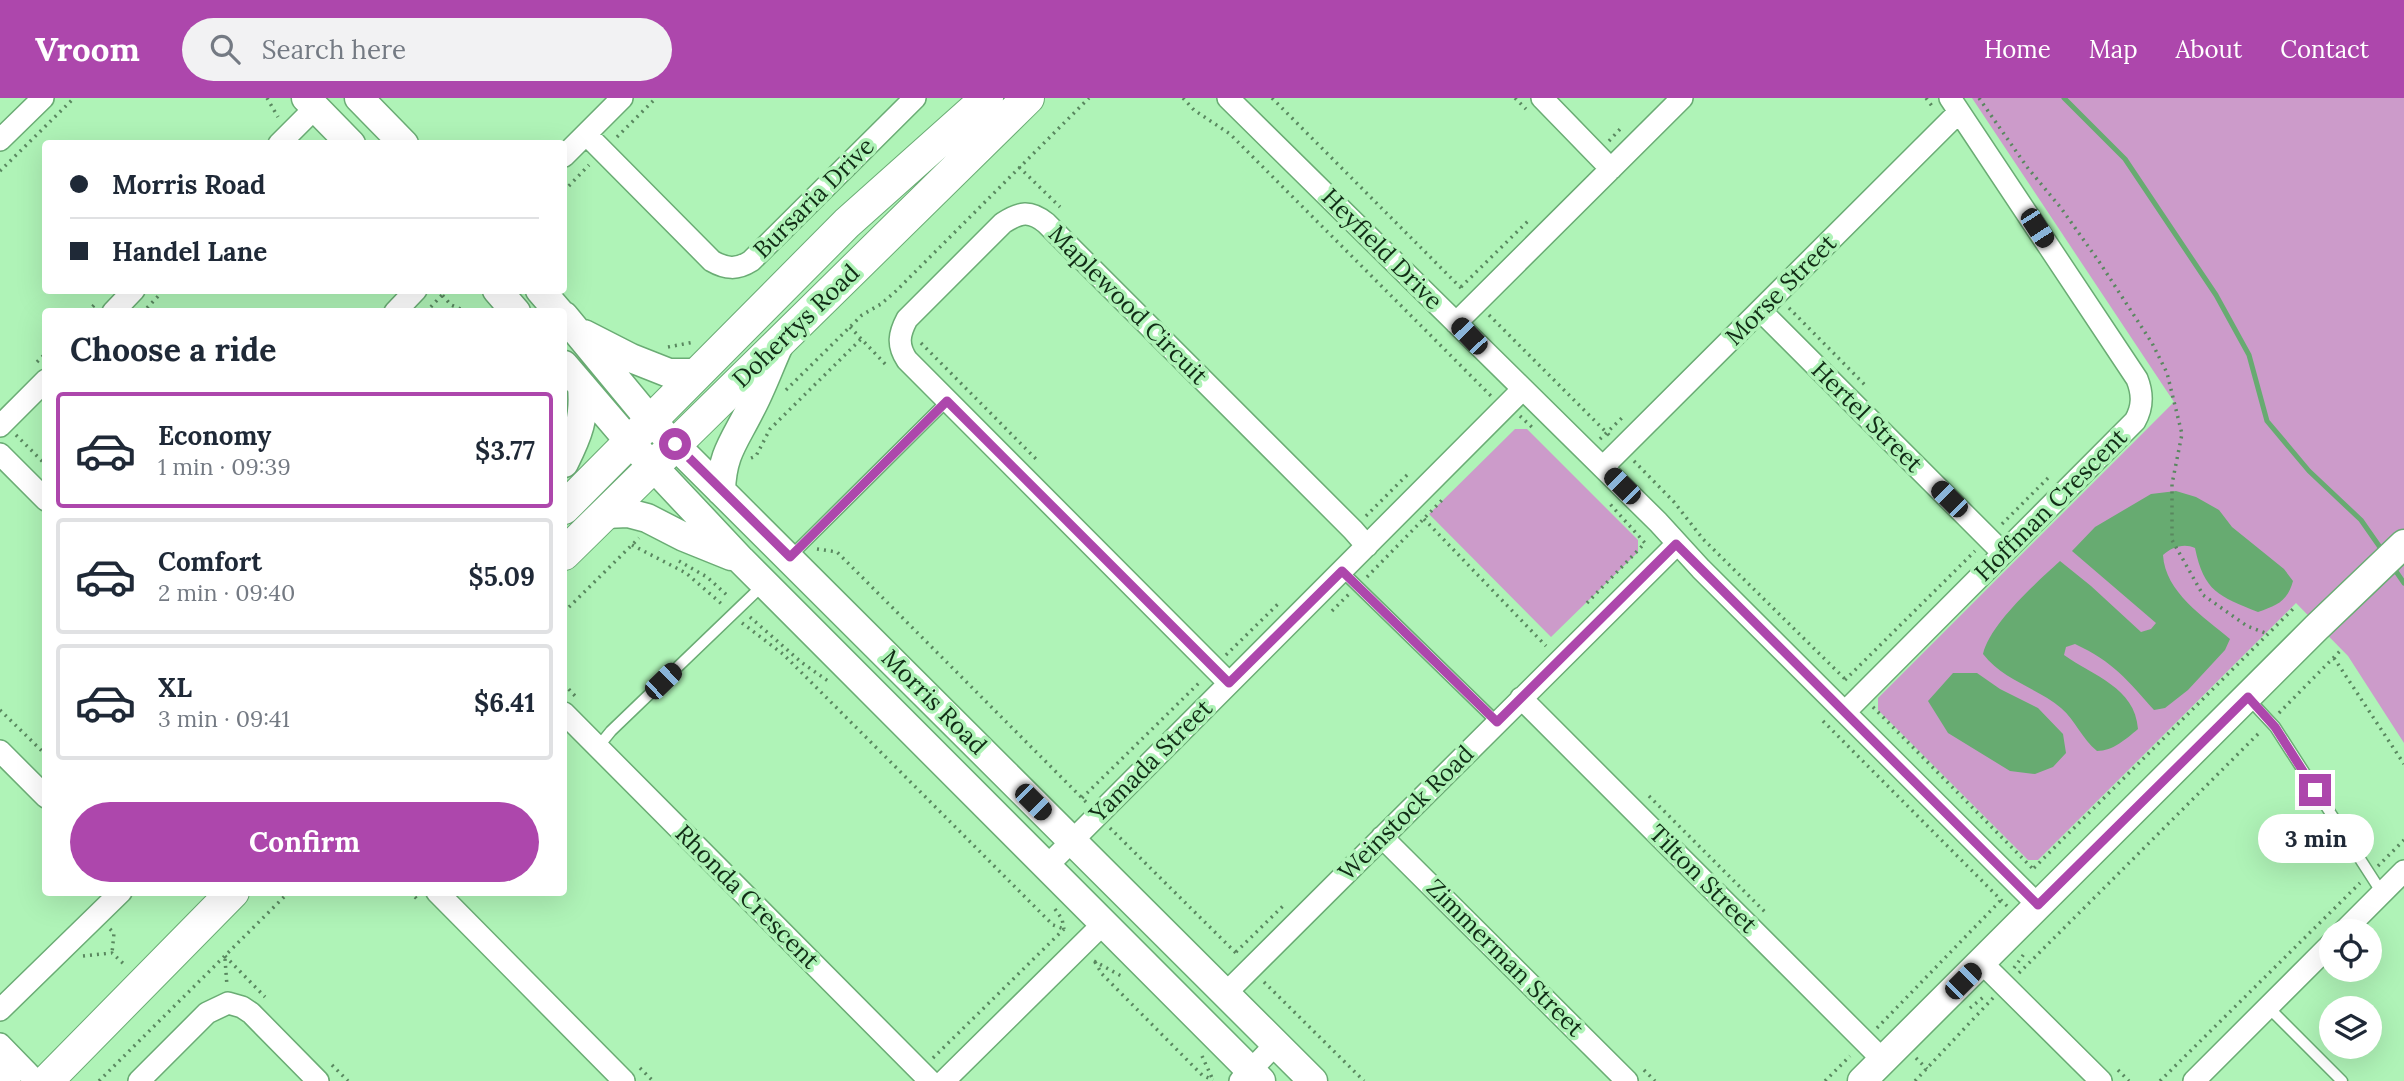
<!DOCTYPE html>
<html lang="en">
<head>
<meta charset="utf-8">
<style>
	body { margin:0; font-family:Lora,serif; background:#f2f2f3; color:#1f2937; height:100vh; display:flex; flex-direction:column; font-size:26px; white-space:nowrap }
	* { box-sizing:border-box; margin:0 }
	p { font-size:23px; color:#747a83 }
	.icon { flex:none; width:38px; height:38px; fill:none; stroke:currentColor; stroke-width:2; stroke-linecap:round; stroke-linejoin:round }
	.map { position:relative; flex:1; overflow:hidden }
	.side { position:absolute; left:42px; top:210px; width:525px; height:588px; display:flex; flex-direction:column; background:#fff; border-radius:7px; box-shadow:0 7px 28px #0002 }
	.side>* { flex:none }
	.guide { position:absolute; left:42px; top:42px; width:525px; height:154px; border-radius:7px; box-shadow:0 7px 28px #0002; display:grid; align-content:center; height:154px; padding:0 28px; background:#fff }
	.controls { position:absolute; left:2319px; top:821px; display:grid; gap:14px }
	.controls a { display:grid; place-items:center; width:63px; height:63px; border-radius:50%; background:#fff; box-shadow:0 7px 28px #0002; font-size:35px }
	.end { position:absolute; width:32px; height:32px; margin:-16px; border:9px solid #ad47ac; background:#fff; box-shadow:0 0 0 4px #fff }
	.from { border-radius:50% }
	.bubble { position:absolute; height:49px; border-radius:24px; background:#fff; box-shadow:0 7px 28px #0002; font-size:23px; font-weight:700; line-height:49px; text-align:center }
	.car { position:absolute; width:21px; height:42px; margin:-21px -10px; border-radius:9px; box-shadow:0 0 5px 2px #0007; background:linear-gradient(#222 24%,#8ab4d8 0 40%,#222 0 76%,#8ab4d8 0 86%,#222 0) }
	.guide b { display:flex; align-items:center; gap:24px; height:66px; font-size:26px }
	.guide b+b { border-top:2px solid #e0e1e3 }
	.guide i { width:18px; height:18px; background:#1f2937 }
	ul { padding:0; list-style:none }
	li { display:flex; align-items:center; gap:21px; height:116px; margin:0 14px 10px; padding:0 14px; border:4px solid #e0e1e3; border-radius:7px }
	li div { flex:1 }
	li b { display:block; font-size:26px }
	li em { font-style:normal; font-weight:700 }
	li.active { border-color:#ad47ac }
	li>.icon { width:63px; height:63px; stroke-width:1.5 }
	h2 { padding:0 28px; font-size:32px; line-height:84px }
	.action { display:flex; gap:14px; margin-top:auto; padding:14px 28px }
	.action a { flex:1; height:80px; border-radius:42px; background:#ad47ac; color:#fff; font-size:28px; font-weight:700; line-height:80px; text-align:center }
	header { display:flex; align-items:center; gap:42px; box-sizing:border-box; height:98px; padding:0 35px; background:#ad47ac; color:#fff }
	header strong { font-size:33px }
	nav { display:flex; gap:38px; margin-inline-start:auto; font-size:24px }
	.search { width:490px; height:63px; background:#f2f2f3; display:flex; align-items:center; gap:18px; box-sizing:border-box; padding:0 24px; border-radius:38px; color:#747a83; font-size:26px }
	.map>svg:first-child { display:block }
	.green { fill:#cc9bca }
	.water { fill:#67ab71 }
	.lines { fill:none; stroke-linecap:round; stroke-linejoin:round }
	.stream { stroke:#67ab71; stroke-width:5 }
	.service-casing { stroke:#6aac74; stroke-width:13 }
	.minor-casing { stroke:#6aac74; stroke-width:24 }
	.tertiary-casing { stroke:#6aac74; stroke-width:31 }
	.secondary-casing { stroke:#6aac74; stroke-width:34 }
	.path { stroke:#59875f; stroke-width:3.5; stroke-dasharray:2 5; stroke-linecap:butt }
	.service { stroke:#fff; stroke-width:10 }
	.minor { stroke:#fff; stroke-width:21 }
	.tertiary { stroke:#fff; stroke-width:28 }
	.secondary { stroke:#fff; stroke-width:32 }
	.route { stroke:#ad47ac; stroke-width:9 }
	.labels { text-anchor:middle; stroke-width:7; stroke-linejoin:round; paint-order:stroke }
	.street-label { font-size:24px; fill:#112d16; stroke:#aff3b7 }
</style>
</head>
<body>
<header>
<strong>Vroom</strong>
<div class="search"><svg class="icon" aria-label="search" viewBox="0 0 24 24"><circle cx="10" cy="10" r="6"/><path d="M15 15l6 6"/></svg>Search here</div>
<nav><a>Home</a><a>Map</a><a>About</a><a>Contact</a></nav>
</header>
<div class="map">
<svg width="2404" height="983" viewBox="0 0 2404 983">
	<rect width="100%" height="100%" fill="#aff3b7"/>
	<!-- green -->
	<path class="green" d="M1972 0H2404V645L2348 558 2296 505 2038 762H2028L1878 612V600L2174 304Z
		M1515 331H1527L1638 442V454L1551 539 1429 416Z"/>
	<!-- water -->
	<path class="water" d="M2176 393 2196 399 2219 412 2232 429 2284 471 2293 483C2287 504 2277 507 2258 514 2219 498 2204 494 2195 450 2184 445 2172 449 2163 457 2165 494 2204 519 2230 541L2225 552 2188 592 2165 610 2154 612C2127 582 2114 564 2075 546L2066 549 2064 557C2093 578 2135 589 2138 631 2126 641 2113 653 2097 653 2082 641 2076 623 2061 610 2038 590 2004 583 1983 556 1990 526 2036 485 2060 463L2091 488 2141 534 2151 531 2156 525 2072 453 2095 429 2151 396Z
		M1953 575H1977L2000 591 2038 610 2063 636 2066 655 2053 669 2035 676 2010 673 1948 635 1928 603Z"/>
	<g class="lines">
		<!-- stream -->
		<path class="stream" d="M2064 0 2125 61 2216 197 2249 257 2267 323 2309 373 2361 422 2384 455
			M2393 469 2404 485"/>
		<defs>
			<path id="service" d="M790 459 947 303
				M1342 473 1497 624
				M2247 599 2275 629 2382 795
				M598 649 611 633 763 487
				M2268 909 2342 983"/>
			<path id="minor" d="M1228 0 1658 424 1701 471 2038 807
				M1542 0 1611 71
				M586 36 712 163C726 171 737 172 751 163L915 0
				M0 42 43 0
				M279 46 315 10
				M564 58 622 0
				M1761 213 2003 455
				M113 214 134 192
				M395 214 416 192
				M1456 225 1682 0
				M0 328 46 282
				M0 356 46 402
				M1603 369 1959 14
				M1229 585 907 262C897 247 899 236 907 221L1003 125C1020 114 1030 112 1046 125L1353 432 1367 448
				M1521 600 1883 962
				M1845 614 2135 323C2143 309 2143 296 2137 281L1950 0
				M564 615 930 983
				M0 653 46 699
				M1382 739 1627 983
				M1047 768 1522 292
				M437 794 624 983
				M2344 833 2404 773
				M1981 864 2101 983
				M1225 896 1677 446
				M0 912 121 794
				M0 946 36 983
				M0 967 10 983
				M139 983 207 915 228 905 242 909 251 915 318 983
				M944 983 1104 825
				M1240 983 1276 946
				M2194 983 2331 846"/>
			<path id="tertiary" d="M306 0 351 46
				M359 0 404 46
				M497 192 516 214
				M540 192 559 214
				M564 218 650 322 1313 983
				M584 236 631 260 669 275H698
				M564 267 629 343 741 462 1261 983
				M564 365C578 337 585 320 582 288
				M721 393C722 356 734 344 750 312 761 292 769 269 779 247
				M605 416 628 415 647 420 684 439 731 458
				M1862 983 2316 530 2404 446"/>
			<path id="secondary" d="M564 410 847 125 987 0
				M564 456 1028 0
				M47 983 233 794"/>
		</defs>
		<!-- service casing -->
		<use href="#service" class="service-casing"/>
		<!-- minor casing -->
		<use href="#minor" class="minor-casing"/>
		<!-- tertiary casing -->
		<use href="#tertiary" class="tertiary-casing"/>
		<!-- secondary casing -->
		<use href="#secondary" class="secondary-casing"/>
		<!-- path -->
		<path class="path" d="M267 0 278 19
			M1183 0 1194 12 1230 36 1491 298
			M1272 0 1463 192
			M1515 0 1526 11
			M1926 0 1932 8
			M1979 0 2027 69 2061 110 2100 165 2152 245 2167 275 2182 336 2172 386V442L2203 497 2247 528 2268 536
			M617 39 656 0
			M1609 43 1623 28
			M1019 69 1060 109
			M0 73 74 0
			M564 93 589 67
			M1461 189 1529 122
			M438 192 451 207 468 214
			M147 210 164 192
			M1789 210 1866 288
			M88 214 95 206
			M426 214 442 197
			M1489 217 1610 338
			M850 229 887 268
			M921 245 1036 361
			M668 249 694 244
			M37 264 46 255
			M786 292 862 217 881 206 896 193 1089 0
			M1520 318 1535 332
			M16 337 46 367
			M1600 341 1625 317
			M751 360 756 358 770 331 861 241
			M1634 363 1674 404 1703 441 1848 584
			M1366 418 1410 374
			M1424 421 1546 548
			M2002 426 2051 377
			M632 447 686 475 724 508
			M817 451 837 454 1086 704
			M679 463 707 479 729 499
			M1367 479 1442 402
			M1587 505 1645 445 1610 406
			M1332 513 1349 496
			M564 514 639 440
			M750 519 801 564 828 583
			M742 525 783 556 1053 827 1064 831
			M1226 557 1278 506
			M2334 560 2404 666
			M1845 582 1975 453
			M564 586 577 600
			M1873 609 2033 771
			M0 612 46 657
			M2279 615 2341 552
			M1823 623 2008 809
			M1649 698 1767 816
			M1082 700 1201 583
			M1110 730 1239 858
			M2378 768 2404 742
			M2034 770 2295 509
			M410 794 419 803
			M1055 811 1062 821 1064 831
			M110 831 114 835 112 855
			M1236 854 1284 807
			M83 858 112 855 126 868
			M225 858 265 899
			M225 861 227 888
			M1094 863 1123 879
			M1095 864 1102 876 1202 977 1213 982
			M2014 870 2024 856
			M2019 875 2261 633
			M1264 884 1364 983
			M1970 910 1986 897
			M1877 930 2003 800
			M1202 958 1213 982
			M933 960 1064 831
			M1916 960 1927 971
			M332 967 348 983
			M640 970 653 983
			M1644 972 1655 983
			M2118 972 2129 983
			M99 983 289 794
			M1825 983 1850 958
			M1915 983 1993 900
			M2160 983 2360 785"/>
		<!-- service -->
		<use href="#service" class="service"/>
		<!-- minor -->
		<use href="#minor" class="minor"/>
		<!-- tertiary -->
		<use href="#tertiary" class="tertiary"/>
		<!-- secondary -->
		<use href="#secondary" class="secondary"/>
	</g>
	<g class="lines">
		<!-- route -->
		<path class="route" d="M675 346 790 459 947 303 1229 585 1342 473 1497 624 1676 446 2038 807 2248 599 2275 629 2315 692"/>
	</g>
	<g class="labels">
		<!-- street labels -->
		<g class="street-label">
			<text transform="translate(814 100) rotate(-45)" y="8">Bursaria Drive</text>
			<text transform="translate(1382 151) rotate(45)" y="8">Heyfield Drive</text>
			<text transform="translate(1781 192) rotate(-45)" y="8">Morse Street</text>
			<text transform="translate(1128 207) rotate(45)" y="8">Maplewood Circuit</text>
			<text transform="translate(796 228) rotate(-44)" y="8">Dohertys Road</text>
			<text transform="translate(1867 319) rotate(45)" y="8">Hertel Street</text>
			<text transform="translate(2051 407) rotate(-45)" y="8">Hoffman Crescent</text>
			<text transform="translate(934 604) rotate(45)" y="8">Morris Road</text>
			<text transform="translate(1151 663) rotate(-45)" y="8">Yamada Street</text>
			<text transform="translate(1406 715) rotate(-45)" y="8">Weinstock Road</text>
			<text transform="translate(1703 781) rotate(45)" y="8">Tilton Street</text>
			<text transform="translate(747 799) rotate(45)" y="8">Rhonda Crescent</text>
			<text transform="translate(1505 860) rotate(45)" y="8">Zimmerman Street</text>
		</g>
	</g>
</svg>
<div class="controls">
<a><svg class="icon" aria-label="locate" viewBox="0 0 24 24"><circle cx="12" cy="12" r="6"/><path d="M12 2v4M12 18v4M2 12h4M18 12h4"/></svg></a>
<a><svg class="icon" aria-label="layers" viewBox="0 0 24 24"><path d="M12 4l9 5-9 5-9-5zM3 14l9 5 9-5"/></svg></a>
</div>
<i class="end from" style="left:675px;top:346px"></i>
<i class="end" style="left:2315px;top:692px"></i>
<div class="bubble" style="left:2258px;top:716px;width:116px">3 min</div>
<i class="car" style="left:2037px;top:130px;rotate:147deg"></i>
<i class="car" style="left:1469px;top:238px;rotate:316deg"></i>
<i class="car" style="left:1622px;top:388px;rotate:315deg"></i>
<i class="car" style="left:1949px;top:401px;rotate:315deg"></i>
<i class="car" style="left:663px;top:583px;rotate:46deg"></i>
<i class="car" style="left:1033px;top:704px;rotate:135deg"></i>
<i class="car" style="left:1963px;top:883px;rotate:45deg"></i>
<div class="guide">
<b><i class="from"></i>Morris Road</b>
<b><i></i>Handel Lane</b>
</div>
<section class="side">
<h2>Choose a ride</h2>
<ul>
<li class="active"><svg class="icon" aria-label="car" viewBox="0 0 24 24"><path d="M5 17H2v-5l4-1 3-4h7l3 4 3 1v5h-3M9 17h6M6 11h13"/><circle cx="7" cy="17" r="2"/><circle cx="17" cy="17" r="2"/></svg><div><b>Economy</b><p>1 min · 09:39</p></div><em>$3.77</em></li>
<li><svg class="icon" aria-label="car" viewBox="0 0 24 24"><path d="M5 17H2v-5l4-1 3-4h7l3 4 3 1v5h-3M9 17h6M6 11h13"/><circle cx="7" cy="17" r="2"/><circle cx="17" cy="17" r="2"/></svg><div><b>Comfort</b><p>2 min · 09:40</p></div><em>$5.09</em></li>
<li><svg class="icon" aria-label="car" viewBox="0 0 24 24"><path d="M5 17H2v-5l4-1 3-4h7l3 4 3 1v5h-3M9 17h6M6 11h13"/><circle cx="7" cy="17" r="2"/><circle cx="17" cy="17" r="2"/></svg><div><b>XL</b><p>3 min · 09:41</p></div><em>$6.41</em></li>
</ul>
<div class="action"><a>Confirm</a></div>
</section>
</div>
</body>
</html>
